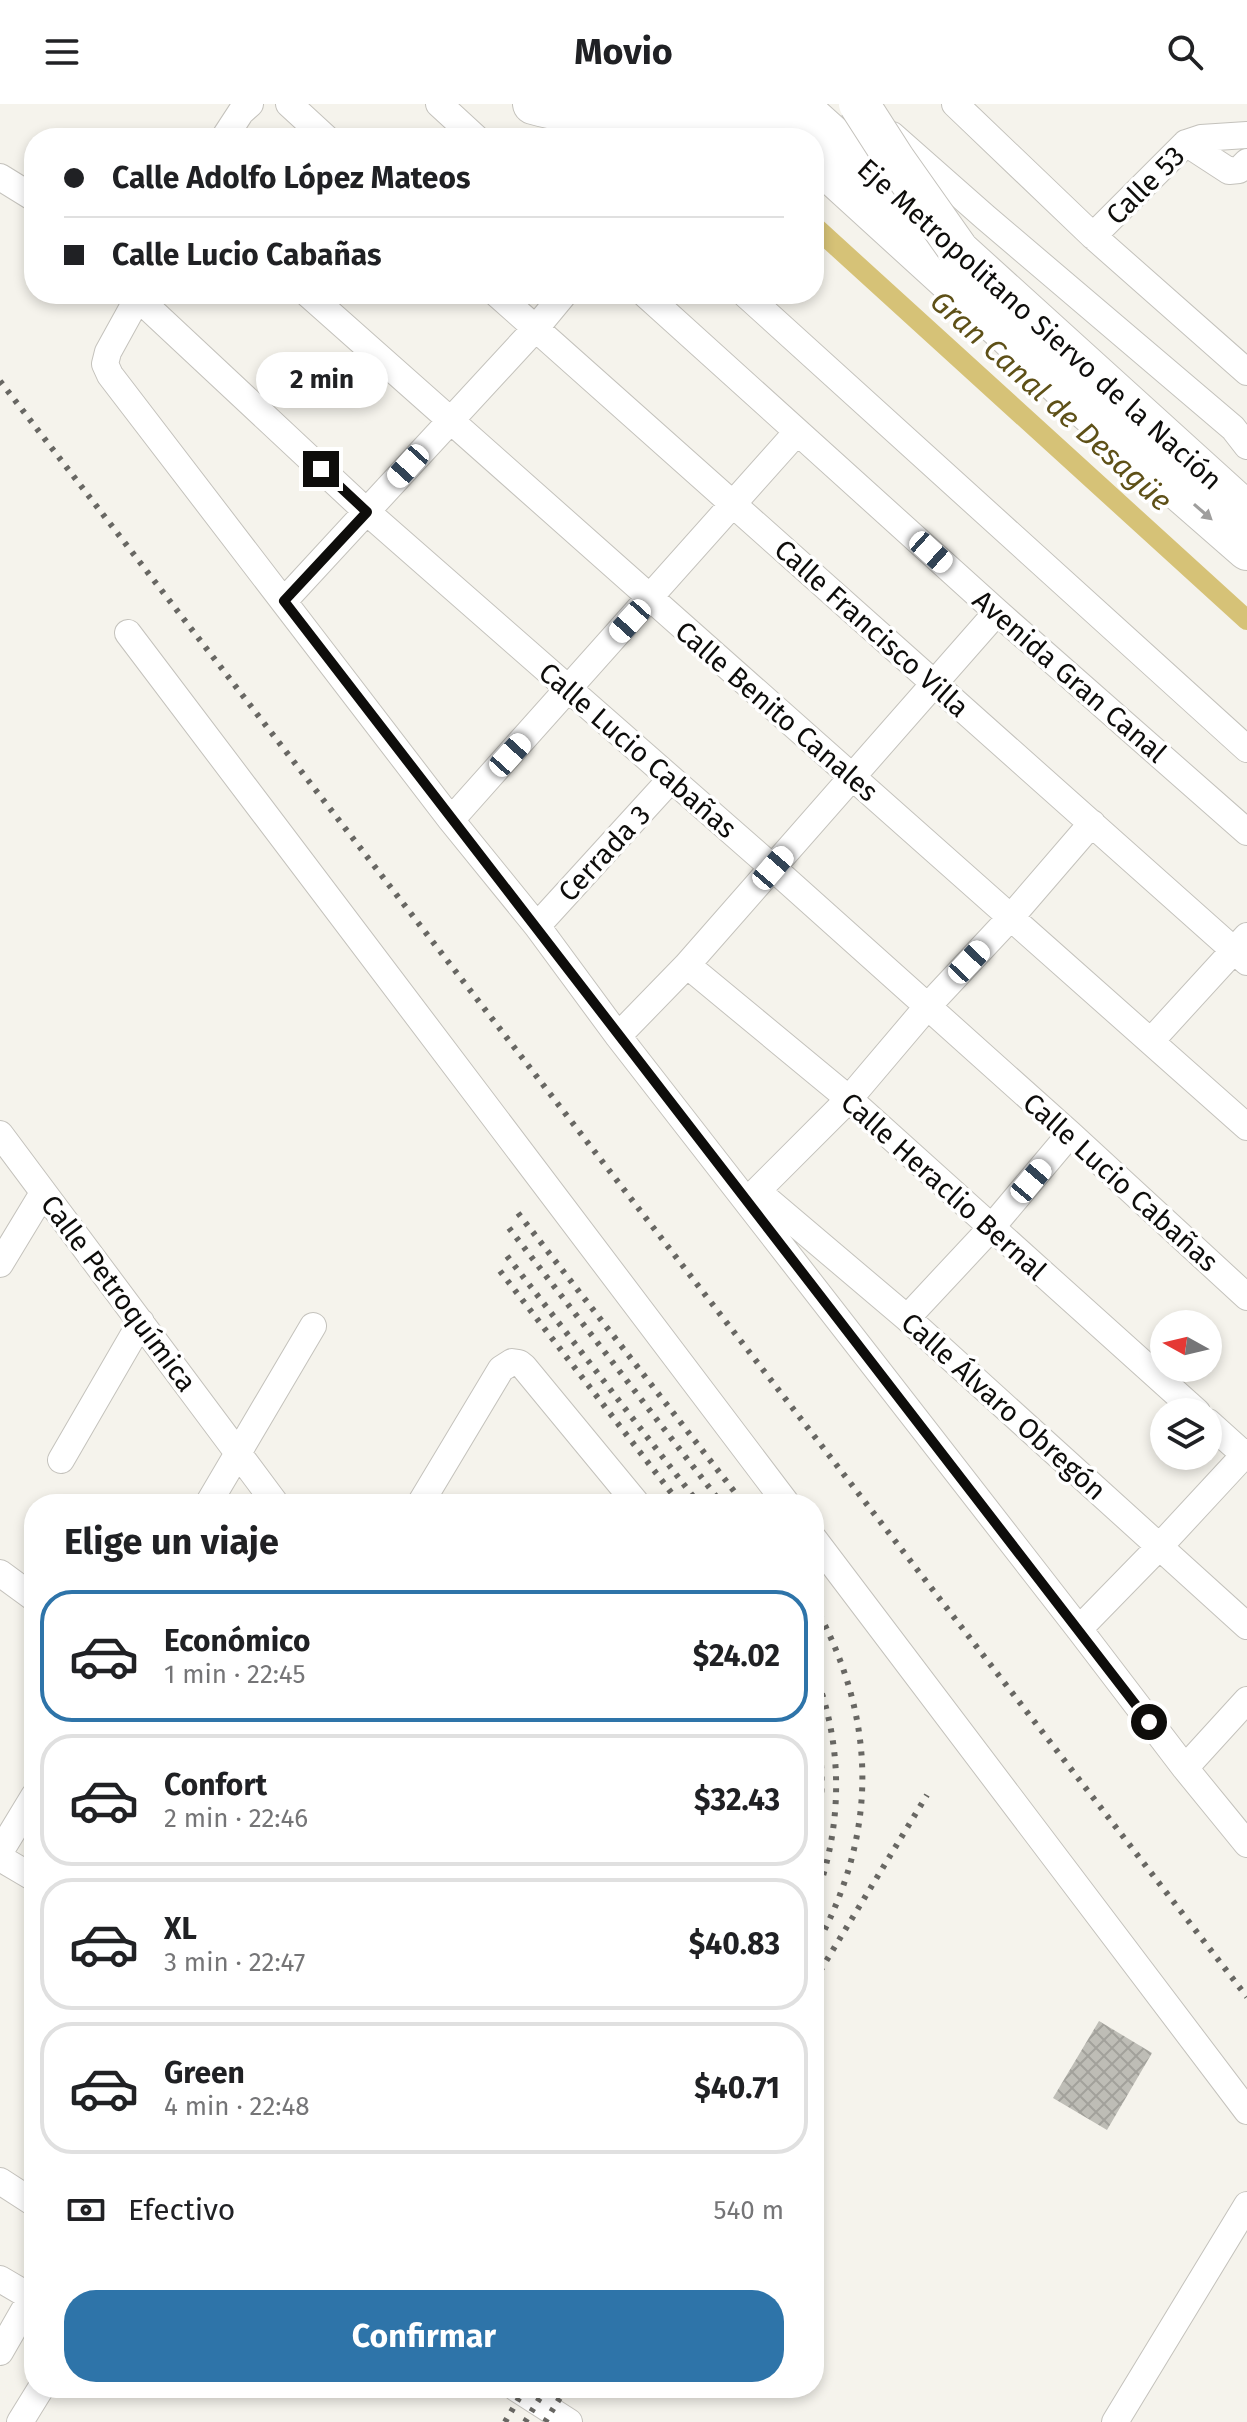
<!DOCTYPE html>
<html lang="es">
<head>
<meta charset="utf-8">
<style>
	body { margin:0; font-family:"Fira Sans",sans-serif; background:#f6f6f6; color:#202124; height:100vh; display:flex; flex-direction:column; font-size:30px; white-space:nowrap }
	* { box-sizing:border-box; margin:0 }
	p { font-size:26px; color:#757577 }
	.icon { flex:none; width:44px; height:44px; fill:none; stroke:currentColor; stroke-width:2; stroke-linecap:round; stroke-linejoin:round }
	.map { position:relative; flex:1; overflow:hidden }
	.drawer { position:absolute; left:24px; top:1390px; width:800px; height:904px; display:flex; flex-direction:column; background:#fff; border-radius:32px; box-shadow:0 4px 12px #0003 }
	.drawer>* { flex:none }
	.banner { position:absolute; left:24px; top:24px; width:800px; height:176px; border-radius:32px; box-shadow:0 4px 12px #0003; display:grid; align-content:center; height:176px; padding:0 40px; background:#fff }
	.needle { width:52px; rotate:278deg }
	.buttons { position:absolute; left:1150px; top:1206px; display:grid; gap:16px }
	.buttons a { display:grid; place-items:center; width:72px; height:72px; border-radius:50%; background:#fff; box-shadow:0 4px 12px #0003; font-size:40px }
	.end { position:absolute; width:36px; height:36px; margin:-18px; border:10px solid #0e0d0b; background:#fff; box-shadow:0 0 0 4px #fff }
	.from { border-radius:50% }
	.bubble { position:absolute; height:56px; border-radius:28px; background:#fff; box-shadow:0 4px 12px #0003; font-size:26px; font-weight:700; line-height:56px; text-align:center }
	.car { position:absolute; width:24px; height:48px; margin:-24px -12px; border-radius:10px; box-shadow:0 0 6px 2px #0007; background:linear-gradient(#fff 24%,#345 0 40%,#fff 0 76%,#345 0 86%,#fff 0) }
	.banner b { display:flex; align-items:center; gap:28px; height:76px; font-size:30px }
	.banner b+b { border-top:2px solid #e0e0e0 }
	.banner i { width:20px; height:20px; background:#202124 }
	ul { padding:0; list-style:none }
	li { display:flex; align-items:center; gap:24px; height:132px; margin:0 16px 12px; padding:0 24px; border:4px solid #e0e0e0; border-radius:32px }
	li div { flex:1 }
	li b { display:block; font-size:30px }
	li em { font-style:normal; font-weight:700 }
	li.selected { border-color:#2e74a9 }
	li>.icon { width:72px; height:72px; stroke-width:1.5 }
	h2 { padding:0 40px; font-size:36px; line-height:96px }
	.pay { display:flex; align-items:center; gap:20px; height:88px; padding:0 40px; font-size:30px }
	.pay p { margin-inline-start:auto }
	.cta { display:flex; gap:16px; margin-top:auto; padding:16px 40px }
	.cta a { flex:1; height:92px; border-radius:32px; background:#2e74a9; color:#fff; font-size:32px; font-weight:700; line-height:92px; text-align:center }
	header { display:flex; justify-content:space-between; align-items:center; height:104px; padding:0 40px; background:#fff; font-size:36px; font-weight:700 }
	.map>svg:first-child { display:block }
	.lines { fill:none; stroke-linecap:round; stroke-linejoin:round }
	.canal { stroke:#d6c277; stroke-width:20 }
	.building { fill:url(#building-cross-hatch) }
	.minor-casing { stroke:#c4c2bc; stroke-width:28 }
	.highway-casing { stroke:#c4c2bc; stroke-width:42 }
	.minor { stroke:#fff; stroke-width:26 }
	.highway { stroke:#fff; stroke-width:40 }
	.rail { stroke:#686763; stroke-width:6; stroke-dasharray:4 8; stroke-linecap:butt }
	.highway-bridge-casing { stroke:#c4c2bc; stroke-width:42; stroke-linecap:butt }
	.highway-bridge { stroke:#fff; stroke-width:40 }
	.oneway { fill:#9f9e9d }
	.route { stroke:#0e0d0b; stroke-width:10 }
	.labels { text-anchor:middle; stroke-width:7; stroke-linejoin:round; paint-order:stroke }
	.street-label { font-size:28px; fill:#0e0d0b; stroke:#fff }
	.water-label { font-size:30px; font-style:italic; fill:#5e5017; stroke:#fff }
</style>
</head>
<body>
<header><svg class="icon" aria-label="menu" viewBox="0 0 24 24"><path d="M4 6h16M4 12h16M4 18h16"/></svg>Movio<svg class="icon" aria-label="search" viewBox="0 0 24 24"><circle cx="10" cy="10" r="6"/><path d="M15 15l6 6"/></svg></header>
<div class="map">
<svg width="1247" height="2318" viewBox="0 0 1247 2318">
	<defs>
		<pattern id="building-cross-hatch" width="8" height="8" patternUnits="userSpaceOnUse" patternTransform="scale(2)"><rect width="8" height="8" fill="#bebdb6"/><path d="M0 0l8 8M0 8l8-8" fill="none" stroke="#a2a19b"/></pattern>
	</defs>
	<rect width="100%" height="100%" fill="#f5f3ec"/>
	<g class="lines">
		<!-- canal -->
		<path class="canal" d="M814 122 1247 516"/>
	</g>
	<!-- building -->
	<path class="building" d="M1099 1917 1152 1949 1107 2026 1053 1994Z"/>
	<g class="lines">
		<defs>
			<path id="minor" d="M289 0 326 34
				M439 0 476 34
				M955 0 1093 132 1247 268
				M892 31 985 113 1233 324 1247 342
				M224 34 241 8 250 0
				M1186 39 1229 67 1239 66 1247 58
				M0 73 34 94
				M1093 132 1186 39 1201 34 1247 31
				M140 190 108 248 105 260 110 271 451 716 537 822 618 932 1079 1525 1185 1664 1247 1740
				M308 190 1247 1023
				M497 190 1247 858
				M645 190 997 508 1247 728
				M745 190 1247 645
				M138 194 367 408 773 764 1070 1030 1247 1193
				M284 497 535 225 564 190
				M128 529 787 1400
				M451 716 797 328
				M537 822 671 675
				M687 861 849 995 1197 1308
				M618 932 687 861 997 508
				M1151 937 1247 832
				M0 1030 276 1400
				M757 1087 907 1214 1247 1522
				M748 1096 849 995 927 903 1011 813 1092 719
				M0 1160 43 1089
				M907 1214 991 1124 1070 1030
				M1208 1318 1247 1353
				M61 1356 141 1218
				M208 1400 313 1222
				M420 1400 501 1265 512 1258 519 1259 524 1263 637 1400
				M814 1435 1247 2007
				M0 1469 34 1494
				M1079 1525 1160 1442 1247 1348
				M1185 1664 1247 1596
				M0 1748 34 1692
				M0 1754 34 1774
				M0 2077 34 2099
				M0 2175 34 2195
				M0 2248 31 2194
				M516 2284 569 2318
				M20 2318 41 2284
				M1115 2318 1247 2101"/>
			<path id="highway" d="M533 0C563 9 596 10 627 10 656 10 720 6 744 22 749 25 754 30 758 34
				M755 0 792 34
				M797 0 1247 408
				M814 54 1007 230 1073 294 1247 446"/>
		</defs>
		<!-- minor casing -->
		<use href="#minor" class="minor-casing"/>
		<!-- highway casing -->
		<use href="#highway" class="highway-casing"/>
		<!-- minor -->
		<use href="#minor" class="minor"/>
		<!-- highway -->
		<use href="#highway" class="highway"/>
		<!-- rail -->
		<path class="rail" d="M0 277 1247 1893
			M518 1109 744 1400
			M509 1124 722 1400
			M507 1152 699 1400
			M500 1167 680 1400
			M814 1500C878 1617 879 1729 814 1846
			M814 1567C844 1643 843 1722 814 1799
			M814 1613C825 1658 823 1704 814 1749
			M814 1877 927 1691
			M505 2318 525 2284
			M525 2318 546 2284
			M545 2318 566 2284"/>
		<defs>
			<path id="highway-bridge" d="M859 0 895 56 957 144"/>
		</defs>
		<!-- highway-bridge casing -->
		<use href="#highway-bridge" class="highway-bridge-casing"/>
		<!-- highway-bridge -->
		<use href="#highway-bridge" class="highway-bridge"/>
	</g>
	<!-- one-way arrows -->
	<defs><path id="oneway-solid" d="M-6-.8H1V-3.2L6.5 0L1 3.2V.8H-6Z" transform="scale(2)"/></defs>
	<use class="oneway" href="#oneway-solid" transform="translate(1203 408) rotate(41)"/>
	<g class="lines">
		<!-- route -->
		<path class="route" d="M321 365 367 408 284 497 1149 1618"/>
	</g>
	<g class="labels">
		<!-- street labels -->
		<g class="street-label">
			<text transform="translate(1145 81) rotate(-45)" y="10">Calle 53</text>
			<text transform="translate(1040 220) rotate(42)" y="10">Eje Metropolitano Siervo de la Nación</text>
			<text transform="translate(872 524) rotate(42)" y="10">Calle Francisco Villa</text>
			<text transform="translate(1070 572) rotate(41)" y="10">Avenida Gran Canal</text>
			<text transform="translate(777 607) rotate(41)" y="10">Calle Benito Canales</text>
			<text transform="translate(638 646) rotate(41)" y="10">Calle Lucio Cabañas</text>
			<text transform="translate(604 749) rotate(-47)" y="10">Cerrada 3</text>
			<text transform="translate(1121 1078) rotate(42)" y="10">Calle Lucio Cabañas</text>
			<text transform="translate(944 1082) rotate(42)" y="10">Calle Heraclio Bernal</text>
			<text transform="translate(119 1189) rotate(53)" y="10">Calle Petroquímica</text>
			<text transform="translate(1004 1302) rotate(42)" y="10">Calle Álvaro Obregón</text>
		</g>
		<!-- water labels -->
		<g class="water-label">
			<text transform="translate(1051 297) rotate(42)" y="10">Gran Canal de Desagüe</text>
		</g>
	</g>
</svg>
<div class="buttons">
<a><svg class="needle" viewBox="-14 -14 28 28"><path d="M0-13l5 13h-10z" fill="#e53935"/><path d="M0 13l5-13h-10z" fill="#757577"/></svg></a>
<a><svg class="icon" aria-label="layers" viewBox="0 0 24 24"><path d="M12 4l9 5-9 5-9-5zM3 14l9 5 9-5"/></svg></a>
</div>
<i class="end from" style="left:1149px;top:1618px"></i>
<i class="end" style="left:321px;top:365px"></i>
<div class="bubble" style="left:256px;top:248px;width:132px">2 min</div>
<i class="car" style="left:408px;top:362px;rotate:222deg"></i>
<i class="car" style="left:931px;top:448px;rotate:132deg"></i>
<i class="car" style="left:630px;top:517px;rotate:222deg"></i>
<i class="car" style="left:510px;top:651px;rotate:42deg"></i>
<i class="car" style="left:773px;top:764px;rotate:41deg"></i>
<i class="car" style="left:969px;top:858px;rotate:43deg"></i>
<i class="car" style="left:1031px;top:1077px;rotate:40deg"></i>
<div class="banner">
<b><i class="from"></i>Calle Adolfo López Mateos</b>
<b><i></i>Calle Lucio Cabañas</b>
</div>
<section class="drawer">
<h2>Elige un viaje</h2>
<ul>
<li class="selected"><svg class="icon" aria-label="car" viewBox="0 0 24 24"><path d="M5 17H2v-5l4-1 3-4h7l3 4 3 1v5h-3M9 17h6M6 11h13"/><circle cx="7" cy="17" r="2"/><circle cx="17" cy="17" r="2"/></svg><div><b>Económico</b><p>1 min · 22:45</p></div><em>$24.02</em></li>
<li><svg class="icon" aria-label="car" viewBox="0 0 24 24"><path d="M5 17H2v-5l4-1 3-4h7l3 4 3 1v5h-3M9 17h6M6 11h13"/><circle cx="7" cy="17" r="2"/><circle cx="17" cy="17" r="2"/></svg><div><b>Confort</b><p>2 min · 22:46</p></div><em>$32.43</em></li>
<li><svg class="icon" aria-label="car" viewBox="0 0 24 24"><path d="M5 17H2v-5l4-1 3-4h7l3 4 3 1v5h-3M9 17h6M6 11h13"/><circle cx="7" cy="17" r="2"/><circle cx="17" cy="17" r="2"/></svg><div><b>XL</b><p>3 min · 22:47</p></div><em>$40.83</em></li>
<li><svg class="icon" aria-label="car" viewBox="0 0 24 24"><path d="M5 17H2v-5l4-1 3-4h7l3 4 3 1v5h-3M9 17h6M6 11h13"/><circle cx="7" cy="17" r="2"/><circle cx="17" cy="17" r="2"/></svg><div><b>Green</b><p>4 min · 22:48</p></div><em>$40.71</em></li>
</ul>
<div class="pay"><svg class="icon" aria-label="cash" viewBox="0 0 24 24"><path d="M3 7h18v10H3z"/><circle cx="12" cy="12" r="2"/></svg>Efectivo<p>540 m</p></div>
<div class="cta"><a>Confirmar</a></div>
</section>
</div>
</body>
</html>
